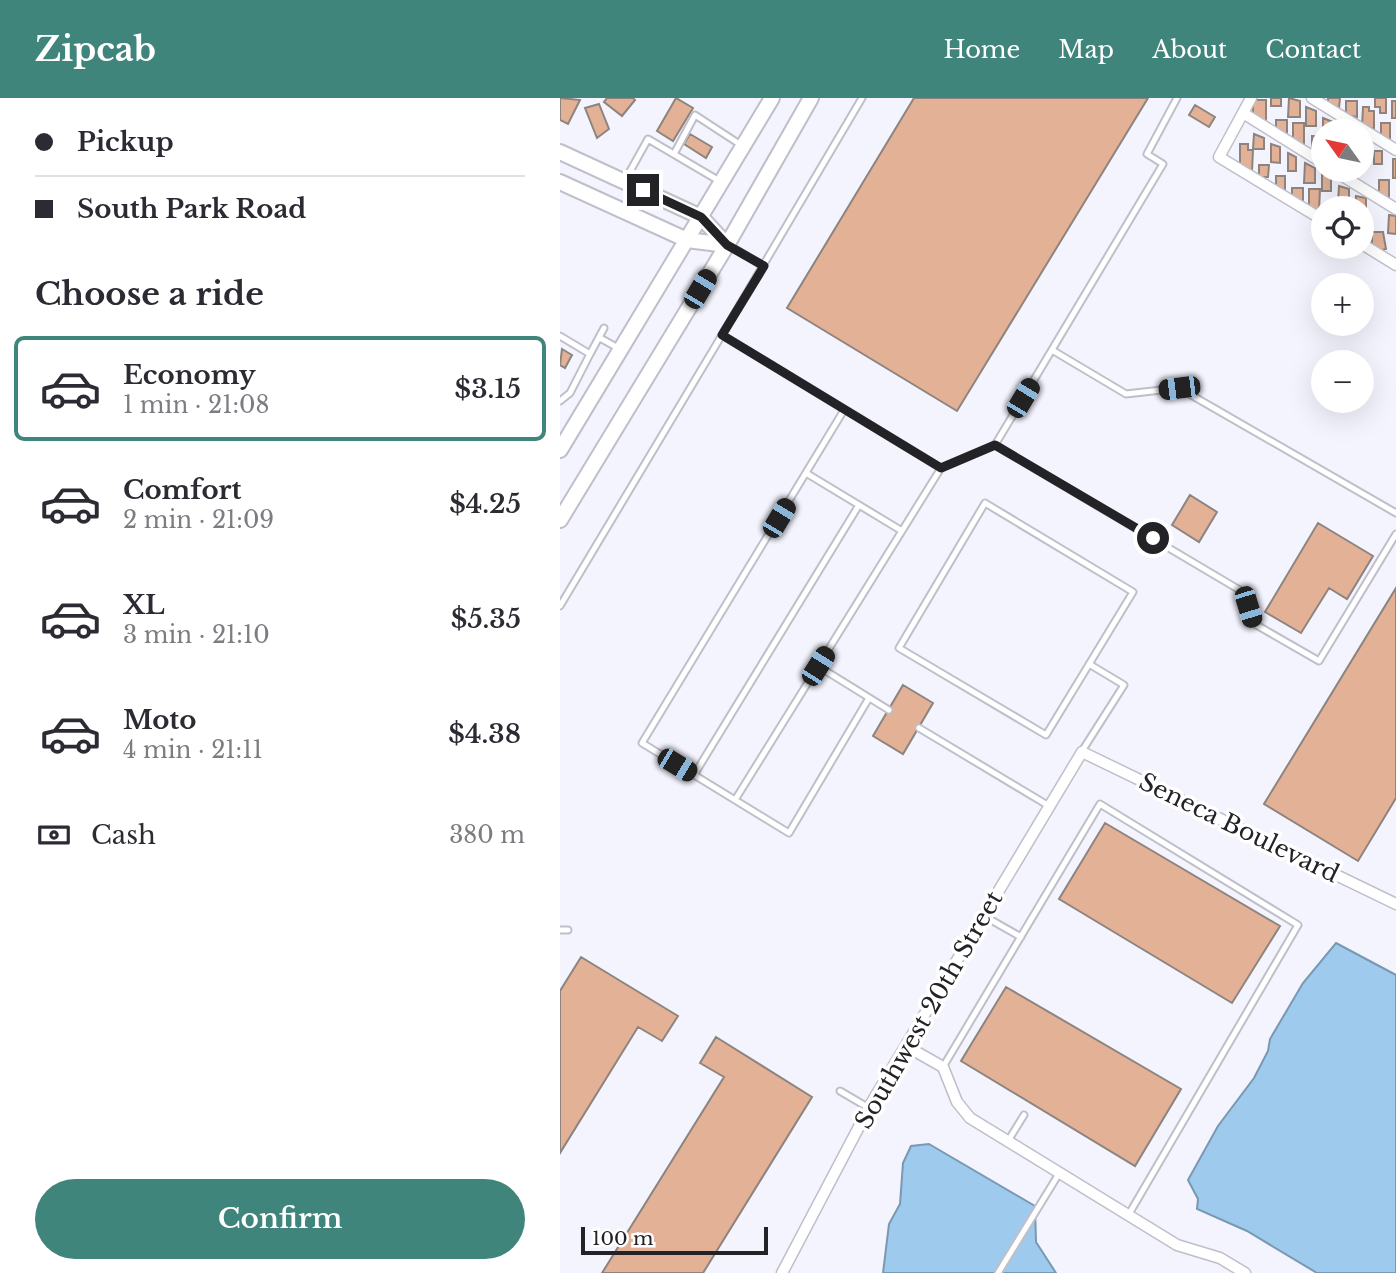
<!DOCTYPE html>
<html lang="en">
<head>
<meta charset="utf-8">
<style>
	body { margin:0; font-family:"Libre Baskerville",serif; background:#f7f7f7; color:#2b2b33; height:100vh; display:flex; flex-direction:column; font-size:26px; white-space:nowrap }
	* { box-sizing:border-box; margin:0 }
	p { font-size:23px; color:#7c7c81 }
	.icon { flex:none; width:38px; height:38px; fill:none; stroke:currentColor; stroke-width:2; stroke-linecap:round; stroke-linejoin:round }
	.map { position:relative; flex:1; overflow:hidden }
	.details { display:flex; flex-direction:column; background:#fff; width:560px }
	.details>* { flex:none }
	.guide { display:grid; align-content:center; height:154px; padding:0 35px; background:#fff }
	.needle { width:46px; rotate:303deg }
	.fabs { position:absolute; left:751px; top:21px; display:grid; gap:14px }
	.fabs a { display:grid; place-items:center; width:63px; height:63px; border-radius:50%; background:#fff; box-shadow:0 7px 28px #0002; font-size:35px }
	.scale { position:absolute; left:21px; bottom:18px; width:187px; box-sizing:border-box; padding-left:7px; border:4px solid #232327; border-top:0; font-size:19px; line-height:24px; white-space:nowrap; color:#232327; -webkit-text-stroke:5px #fff; paint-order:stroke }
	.end { position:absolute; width:32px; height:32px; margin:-16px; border:9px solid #232327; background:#fff; box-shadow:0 0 0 4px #fff }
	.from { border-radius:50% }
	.car { position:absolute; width:21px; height:42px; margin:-21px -10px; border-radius:9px; box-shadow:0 0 5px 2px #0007; background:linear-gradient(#222 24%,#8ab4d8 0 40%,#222 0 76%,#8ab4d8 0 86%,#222 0) }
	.guide b { display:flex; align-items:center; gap:24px; height:66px; font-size:26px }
	.guide b+b { border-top:2px solid #e1e1e2 }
	.guide i { width:18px; height:18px; background:#2b2b33 }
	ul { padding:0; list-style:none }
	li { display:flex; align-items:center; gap:21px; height:105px; margin:0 14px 10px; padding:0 21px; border:4px solid transparent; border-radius:10px }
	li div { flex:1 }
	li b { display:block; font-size:26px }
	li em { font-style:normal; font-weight:600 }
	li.active { border-color:#3f857b }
	li>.icon { width:63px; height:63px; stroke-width:1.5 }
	h2 { padding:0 35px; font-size:32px; line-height:84px }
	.pay { display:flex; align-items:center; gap:18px; height:77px; padding:0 35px; font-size:26px }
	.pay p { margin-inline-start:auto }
	.button { display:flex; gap:14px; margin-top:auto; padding:14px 35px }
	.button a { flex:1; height:80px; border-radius:42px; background:#3f857b; color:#fff; font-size:28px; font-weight:600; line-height:80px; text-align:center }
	header { display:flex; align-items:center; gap:42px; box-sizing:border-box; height:98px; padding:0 35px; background:#3f857b; color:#fff }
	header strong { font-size:33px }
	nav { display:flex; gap:38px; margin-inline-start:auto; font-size:24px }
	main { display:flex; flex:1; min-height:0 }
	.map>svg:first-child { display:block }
	.water { fill:#9ecaee; stroke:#7998b2; stroke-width:2 }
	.building { fill:#e3b196; stroke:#8e847f; stroke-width:2 }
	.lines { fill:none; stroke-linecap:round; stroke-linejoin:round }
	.lane-casing { stroke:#bfbfca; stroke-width:9 }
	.street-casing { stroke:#bfbfca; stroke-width:13 }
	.secondary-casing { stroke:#bfbfca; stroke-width:18 }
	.lane { stroke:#fff; stroke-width:5 }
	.street { stroke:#fff; stroke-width:10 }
	.secondary { stroke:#fff; stroke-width:14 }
	.route { stroke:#232327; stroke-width:9 }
	.labels { text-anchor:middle; stroke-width:7; stroke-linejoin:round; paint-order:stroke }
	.street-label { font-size:24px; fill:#232327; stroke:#fff }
</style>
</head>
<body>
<header>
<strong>Zipcab</strong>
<nav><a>Home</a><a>Map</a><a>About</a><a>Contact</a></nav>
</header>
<main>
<section class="details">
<div class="guide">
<b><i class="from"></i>Pickup</b>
<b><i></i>South Park Road</b>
</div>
<h2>Choose a ride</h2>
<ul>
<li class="active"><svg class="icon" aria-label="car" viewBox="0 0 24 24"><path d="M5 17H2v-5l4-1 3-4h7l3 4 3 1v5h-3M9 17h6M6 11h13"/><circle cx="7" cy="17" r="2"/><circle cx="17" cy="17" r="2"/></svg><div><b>Economy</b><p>1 min · 21:08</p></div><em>$3.15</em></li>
<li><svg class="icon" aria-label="car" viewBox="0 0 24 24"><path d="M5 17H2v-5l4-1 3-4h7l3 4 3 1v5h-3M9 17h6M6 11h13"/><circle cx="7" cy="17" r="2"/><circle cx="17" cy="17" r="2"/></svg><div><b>Comfort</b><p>2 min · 21:09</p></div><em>$4.25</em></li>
<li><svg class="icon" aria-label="car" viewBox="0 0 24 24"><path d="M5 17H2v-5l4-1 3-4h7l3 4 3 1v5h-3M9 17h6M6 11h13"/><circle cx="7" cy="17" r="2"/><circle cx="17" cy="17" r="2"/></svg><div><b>XL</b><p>3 min · 21:10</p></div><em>$5.35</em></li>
<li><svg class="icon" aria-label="car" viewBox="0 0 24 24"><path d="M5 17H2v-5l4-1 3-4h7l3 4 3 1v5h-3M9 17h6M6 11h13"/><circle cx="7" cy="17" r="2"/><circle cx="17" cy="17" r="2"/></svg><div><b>Moto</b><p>4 min · 21:11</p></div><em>$4.38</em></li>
</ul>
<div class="pay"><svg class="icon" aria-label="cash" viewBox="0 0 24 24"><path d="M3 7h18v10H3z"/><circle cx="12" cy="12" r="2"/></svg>Cash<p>380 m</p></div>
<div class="button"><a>Confirm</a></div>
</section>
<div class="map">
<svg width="836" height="1175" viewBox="0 0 836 1175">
	<rect width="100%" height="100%" fill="#f4f4ff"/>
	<!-- water -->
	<path class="water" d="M776 845 836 877V1175H757L687 1133 637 1111 638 1101 628 1082 658 1028 694 980 708 953 710 941 743 885Z
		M369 1046 475 1108 476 1144 496 1175H323L329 1126 340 1106 343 1065 351 1048Z"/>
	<!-- building -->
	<path class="building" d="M0 0 20 2 8 26 0 22Z
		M47 0H73L75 2 62 18 44 4Z
		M116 0 133 10 113 43 97 33Z
		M354 0H588L397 313 227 210Z
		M711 0H721V8H711Z
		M729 0 740 3V19H728Z
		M768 0H780L779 10H773L768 6Z
		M815 0H826V15H820V9H815Z
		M693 2H706V23L697 22 693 19Z
		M786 3H797V19L786 17Z
		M832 3H836V20H832Z
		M39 6 49 31 37 40 25 10Z
		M635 7 655 19 649 29 629 17Z
		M746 9 756 13V28H746Z
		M803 9H809V13H814V31L802 28Z
		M763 20 773 24V33H763V37Z
		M716 22H727V38L716 33Z
		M733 25H744V47L733 44Z
		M821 25H830V41H821Z
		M130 36 152 49 146 60 124 46Z
		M694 36 704 40V51H693Z
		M752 38 761 39V56H752Z
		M802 40 807 44V59H802Z
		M680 46H688V52H693L692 73H687L680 68Z
		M711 46 720 49V65L711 64Z
		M814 53H822V66H814Z
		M728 55 736 59V73H728Z
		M833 61H836V80H833Z
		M745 65 755 70V85H744Z
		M699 67H709L708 79H699Z
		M784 72H795V80H790L784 76Z
		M762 76 771 79V93H762Z
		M716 78H725V94L716 90Z
		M819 82H829V99H823L819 95Z
		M779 88 789 91V104H778Z
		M732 90H743V105L732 101Z
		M749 91H760L759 114 749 111Z
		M796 98 806 100V116L802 115V110H795Z
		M829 117 836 118V136L828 135Z
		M812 134H823L826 151 817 153 812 149Z
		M2 251 12 257 5 270 0 267Z
		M630 397 657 414 639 444 612 427Z
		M758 425 813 458 787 501 769 490 741 535 705 514Z
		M836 490V700L798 763 704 706Z
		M343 587 373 605 343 656 313 638Z
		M545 725 720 828 672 905 499 801Z
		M21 859 118 918 102 943 78 929 0 1055V893Z
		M446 889 621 991 575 1068 401 963Z
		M156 939 252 999 143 1175H42L164 979 140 965Z"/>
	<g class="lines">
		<defs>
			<path id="lane" d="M302 0 162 237 381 370
				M114 56 135 17 181 47
				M64 84 88 41 161 84
				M170 148 204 168
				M0 238 30 256 44 230
				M40 240 58 250
				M492 252 566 296 619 290 836 415
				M0 303 10 295 30 256
				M284 312 82 645 229 735 309 600
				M435 347 683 494 693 525 759 563 836 436
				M246 375 342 433
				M425 405 573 494 486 637 339 550Z
				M0 508 162 237
				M258 568 329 612
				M359 630 489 708
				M522 653 564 587 529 566
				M134 677 299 407
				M175 702 381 370 435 347 603 66 587 56 617 0
				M424 818 461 839
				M0 832H8
				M383 969 540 706 738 827 569 1116
				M280 993 309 1010
				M448 1043 464 1017
				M438 1175 500 1074"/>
			<path id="street" d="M691 0 659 59 763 122
				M752 0 836 52
				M683 15 763 65
				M773 72 836 111
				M802 146 836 167
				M346 948 383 969 397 1004 410 1020 617 1147 660 1160 685 1175
				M222 1175 312 1004 522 654 836 806"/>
			<path id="secondary" d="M0 54 141 119 167 147
				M0 84 127 142 167 147
				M0 352 212 0
				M0 422 167 147 251 0"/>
		</defs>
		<!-- lane casing -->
		<use href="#lane" class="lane-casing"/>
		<!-- street casing -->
		<use href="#street" class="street-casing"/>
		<!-- secondary casing -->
		<use href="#secondary" class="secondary-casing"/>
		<!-- lane -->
		<use href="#lane" class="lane"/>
		<!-- street -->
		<use href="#street" class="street"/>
		<!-- secondary -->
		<use href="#secondary" class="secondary"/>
	</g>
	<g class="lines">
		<!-- route -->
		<path class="route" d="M83 92 141 119 167 147 204 168 162 237 381 370 435 347 593 440"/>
	</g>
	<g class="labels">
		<!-- street labels -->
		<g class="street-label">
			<text transform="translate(679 730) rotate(26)" y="8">Seneca Boulevard</text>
			<text transform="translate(369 912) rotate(-60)" y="8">Southwest 20th Street</text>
		</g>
	</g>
</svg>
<div class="fabs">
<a><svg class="needle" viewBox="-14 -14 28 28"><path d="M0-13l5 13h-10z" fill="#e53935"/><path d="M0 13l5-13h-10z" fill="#7c7c81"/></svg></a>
<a><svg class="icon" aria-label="locate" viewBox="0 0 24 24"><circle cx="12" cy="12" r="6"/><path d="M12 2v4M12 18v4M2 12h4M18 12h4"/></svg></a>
<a>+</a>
<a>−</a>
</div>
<div class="scale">100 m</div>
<i class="end from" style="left:593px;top:440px"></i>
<i class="end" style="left:83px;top:92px"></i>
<i class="car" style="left:140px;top:191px;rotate:31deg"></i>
<i class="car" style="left:619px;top:290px;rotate:263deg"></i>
<i class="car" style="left:463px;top:300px;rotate:31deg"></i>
<i class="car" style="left:219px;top:420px;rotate:31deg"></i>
<i class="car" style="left:688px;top:509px;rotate:163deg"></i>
<i class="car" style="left:258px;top:568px;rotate:32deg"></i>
<i class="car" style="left:117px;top:667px;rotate:121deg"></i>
</div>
</main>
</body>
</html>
